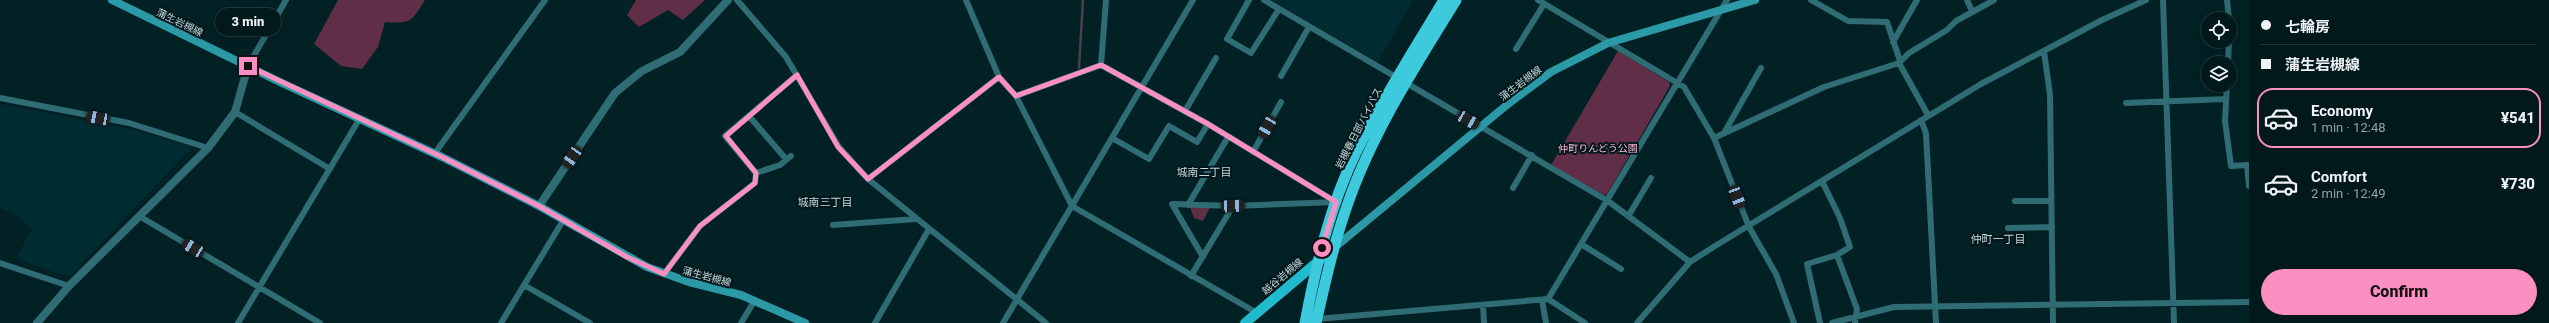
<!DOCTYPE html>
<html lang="en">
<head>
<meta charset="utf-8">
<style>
	body { margin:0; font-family:Roboto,"Noto Sans JP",sans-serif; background:#0c2225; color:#f1f3f6; height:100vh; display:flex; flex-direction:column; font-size:15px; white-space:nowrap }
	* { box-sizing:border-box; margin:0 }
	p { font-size:13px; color:#96a0a3 }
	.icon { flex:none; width:22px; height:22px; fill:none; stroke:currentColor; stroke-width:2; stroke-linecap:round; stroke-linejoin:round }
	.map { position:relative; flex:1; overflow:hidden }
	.side { display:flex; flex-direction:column; background:#02191c; width:300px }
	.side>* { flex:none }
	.hud { display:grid; align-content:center; height:88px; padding:0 12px; background:#02191c }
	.tools { position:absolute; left:2201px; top:12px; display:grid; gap:8px }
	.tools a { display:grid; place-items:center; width:36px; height:36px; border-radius:50%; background:#02191c; box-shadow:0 4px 16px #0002,0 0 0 1px #23383b; font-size:20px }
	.end { position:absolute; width:18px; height:18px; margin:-9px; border:5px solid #fc8fc2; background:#111; box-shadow:0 0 0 2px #111 }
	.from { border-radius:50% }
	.bubble { position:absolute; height:28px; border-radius:14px; background:#02191c; box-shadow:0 4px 16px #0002,0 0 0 1px #23383b; font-size:13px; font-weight:800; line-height:28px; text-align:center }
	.car { position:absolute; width:12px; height:24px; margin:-12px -6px; border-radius:5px; box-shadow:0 0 3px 1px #0007; background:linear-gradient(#222 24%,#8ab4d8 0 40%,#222 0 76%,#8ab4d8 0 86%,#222 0) }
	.hud b { display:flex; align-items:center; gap:14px; height:38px; font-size:15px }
	.hud b+b { border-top:1px solid #23383b }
	.hud i { width:10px; height:10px; background:#f1f3f6 }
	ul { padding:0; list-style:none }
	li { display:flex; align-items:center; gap:12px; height:60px; margin:0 8px 6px; padding:0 4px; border:2px solid transparent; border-radius:16px }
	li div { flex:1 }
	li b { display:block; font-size:15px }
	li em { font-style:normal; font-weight:800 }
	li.selected { border-color:#fc8fc2 }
	li>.icon { width:36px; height:36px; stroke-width:1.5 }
	.action { display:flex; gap:8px; margin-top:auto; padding:8px 12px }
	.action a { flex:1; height:46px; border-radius:24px; background:#fc8fc2; color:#111; font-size:16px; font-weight:800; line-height:46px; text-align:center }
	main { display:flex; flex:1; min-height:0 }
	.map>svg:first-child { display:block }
	.built { fill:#002b31 }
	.green { fill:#602f47 }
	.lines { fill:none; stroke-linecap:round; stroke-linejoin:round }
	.stream { stroke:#4c4048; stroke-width:2.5 }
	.minor { stroke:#2f6c74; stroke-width:6 }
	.tertiary { stroke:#2f6c74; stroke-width:8 }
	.secondary { stroke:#2c99a7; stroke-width:8 }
	.primary { stroke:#20bcce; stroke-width:10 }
	.trunk { stroke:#3ccadc; stroke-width:11 }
	.route { stroke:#fc8fc2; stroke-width:5 }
	.labels { text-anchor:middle; stroke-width:4; stroke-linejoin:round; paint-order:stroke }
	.street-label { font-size:10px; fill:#c6d6d9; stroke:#00181c }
	.park-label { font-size:10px; fill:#fcb7d5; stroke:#00181c }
	.neighbourhood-label { font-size:11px; fill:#c6d6d9; stroke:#00181c }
</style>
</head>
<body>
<main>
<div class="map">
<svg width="2249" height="323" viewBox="0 0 2249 323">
	<rect width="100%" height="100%" fill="#022125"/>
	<!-- built -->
	<path class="built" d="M1271 0H1413L1378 62Z
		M0 104 123 127 190 146V150L72 274 64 276 16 258 32 229 14 214 0 208Z"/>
	<!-- green -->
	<path class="green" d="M338 0H425C411 22 411 24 385 22L378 47 362 69 341 66 314 44Z
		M636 0H705L683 20 668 10 639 27 627 15Z
		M1618 51 1669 82 1670 86 1607 194 1604 195 1551 165Z
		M1190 207H1210L1203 221 1194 218Z"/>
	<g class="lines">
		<!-- stream -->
		<path class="stream" d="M1079 68 1083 0"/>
		<!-- minor -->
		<path class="minor" d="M737 0 786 57 839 147 868 179 1046 323
			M966 0 999 77 1016 96 1072 206 1257 313
			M1249 0 1227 39 1251 53 1279 9
			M1264 0 1608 201 1690 262
			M1538 0 1684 87 1714 138 1749 227 1776 274 1794 323
			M1811 0 1848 21 1887 22 1900 61
			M1967 0 1972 11
			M2163 0 2174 323
			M2227 0 2229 19
			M1893 42 1917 0
			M1516 49 1544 4
			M2044 51 2050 95 2053 323
			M1899 63 1928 115
			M2228 63 2229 41
			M1101 65 1106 0
			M248 66 286 0
			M1281 76 1309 27
			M2227 85 2225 121 2231 166 2247 165 2249 186
			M1016 96 1101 65 1208 124 1336 202
			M0 98 129 123 208 148
			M2126 103 2226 99
			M1185 111 1216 58
			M235 112 330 169
			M749 116 786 159
			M1921 120 1926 133 1936 323
			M1724 133 1761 68
			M1112 138 1149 159 1169 126 1197 142 1208 124
			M1714 138 1824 87 1899 63 1909 53 1947 30 1956 21 1994 0
			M1253 152 1281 102
			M435 153 545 0
			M756 173 780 165 791 156
			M868 179 999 77
			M1513 188 1532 155
			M2015 201H2051
			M1188 205 1228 137
			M1629 215 1651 178
			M139 216 320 323
			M833 225 916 219
			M2008 228 2052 227
			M1581 244 1621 269
			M1837 255 1857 309 1855 323
			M1203 257 1172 204 1233 206
			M0 263 69 286
			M664 274 700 226 755 183 756 173 725 136 797 75
			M1191 276 1233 206 1336 202
			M524 285 590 323
			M1548 299 1727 0
			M1542 300 1546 323
			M1483 305 1484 323
			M1317 319 1548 299 1585 323
			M238 323 360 118
			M501 323 564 219
			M741 323 755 300
			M875 323 929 229
			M1003 323 1193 0
			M1637 323 1690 262 1715 246 1981 84 2102 20 2146 0
			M1820 323 1807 264 1837 255 1850 247 1840 218 1822 181
			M1832 323 1894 307 2249 302"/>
		<!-- tertiary -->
		<path class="tertiary" d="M539 206 615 93 642 71 680 52 728 0
			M37 323 69 286 208 148 235 112 248 66"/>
		<!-- secondary -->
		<path class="secondary" d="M112 0 284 84 442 157 539 206 647 267 689 282 741 295 805 323
			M1334 248 1508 104 1551 72 1608 43 1755 0"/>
		<!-- primary -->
		<path class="primary" d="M1245 323 1334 248"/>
		<!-- trunk -->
		<path class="trunk" d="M1305 323C1316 265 1330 206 1356 152 1382 100 1414 50 1444 0
			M1316 323C1325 283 1334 242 1348 203 1373 131 1416 65 1456 0"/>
	</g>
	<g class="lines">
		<!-- route -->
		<path class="route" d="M248 66 442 157 539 206 627 257 664 274 700 226 755 183 756 173 726 136 797 75 838 147 868 179 999 77 1016 96 1101 65 1208 124 1336 202 1322 248"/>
	</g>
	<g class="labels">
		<!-- street labels -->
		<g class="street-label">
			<text transform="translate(180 22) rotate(26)" y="4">蒲生岩槻線</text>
			<text transform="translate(1520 83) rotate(-37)" y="4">蒲生岩槻線</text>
			<text transform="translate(1358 128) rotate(-63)" y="4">岩槻春日部バイパス</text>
			<text transform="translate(707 276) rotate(15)" y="4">蒲生岩槻線</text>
			<text transform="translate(1282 276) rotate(-40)" y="4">越谷岩槻線</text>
		</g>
		<!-- park labels -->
		<g class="park-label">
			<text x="1598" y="152">仲町りんどう公園</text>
		</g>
		<!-- neighbourhood labels -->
		<g class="neighbourhood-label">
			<text x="1204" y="176">城南二丁目</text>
			<text x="825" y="206">城南三丁目</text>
			<text x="1998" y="243">仲町一丁目</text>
		</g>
	</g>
</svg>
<div class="tools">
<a><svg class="icon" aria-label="locate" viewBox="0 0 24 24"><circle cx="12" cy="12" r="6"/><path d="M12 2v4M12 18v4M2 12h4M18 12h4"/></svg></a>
<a><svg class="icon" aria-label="layers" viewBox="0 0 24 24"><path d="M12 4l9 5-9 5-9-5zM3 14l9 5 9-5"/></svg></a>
</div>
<i class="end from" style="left:1322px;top:248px"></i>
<i class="end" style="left:248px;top:66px"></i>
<div class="bubble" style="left:215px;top:8px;width:66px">3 min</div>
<i class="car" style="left:98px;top:118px;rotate:281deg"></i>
<i class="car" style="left:1468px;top:120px;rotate:120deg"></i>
<i class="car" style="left:1267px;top:127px;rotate:210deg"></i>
<i class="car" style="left:572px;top:157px;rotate:214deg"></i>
<i class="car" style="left:1737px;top:197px;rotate:159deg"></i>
<i class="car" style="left:1233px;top:206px;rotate:88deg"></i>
<i class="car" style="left:193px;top:248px;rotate:301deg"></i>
</div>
<section class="side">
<div class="hud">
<b><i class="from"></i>七輪房</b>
<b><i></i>蒲生岩槻線</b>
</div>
<ul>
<li class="selected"><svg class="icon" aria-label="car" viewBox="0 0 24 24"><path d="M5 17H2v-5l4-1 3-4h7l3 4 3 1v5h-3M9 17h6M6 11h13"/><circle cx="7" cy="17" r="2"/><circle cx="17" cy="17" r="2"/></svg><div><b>Economy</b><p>1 min · 12:48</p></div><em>¥541</em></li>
<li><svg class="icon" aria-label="car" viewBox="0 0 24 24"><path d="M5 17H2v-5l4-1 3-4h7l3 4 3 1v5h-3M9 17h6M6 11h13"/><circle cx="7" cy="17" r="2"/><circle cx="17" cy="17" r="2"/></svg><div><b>Comfort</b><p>2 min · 12:49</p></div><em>¥730</em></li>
</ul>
<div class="action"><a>Confirm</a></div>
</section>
</main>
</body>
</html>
